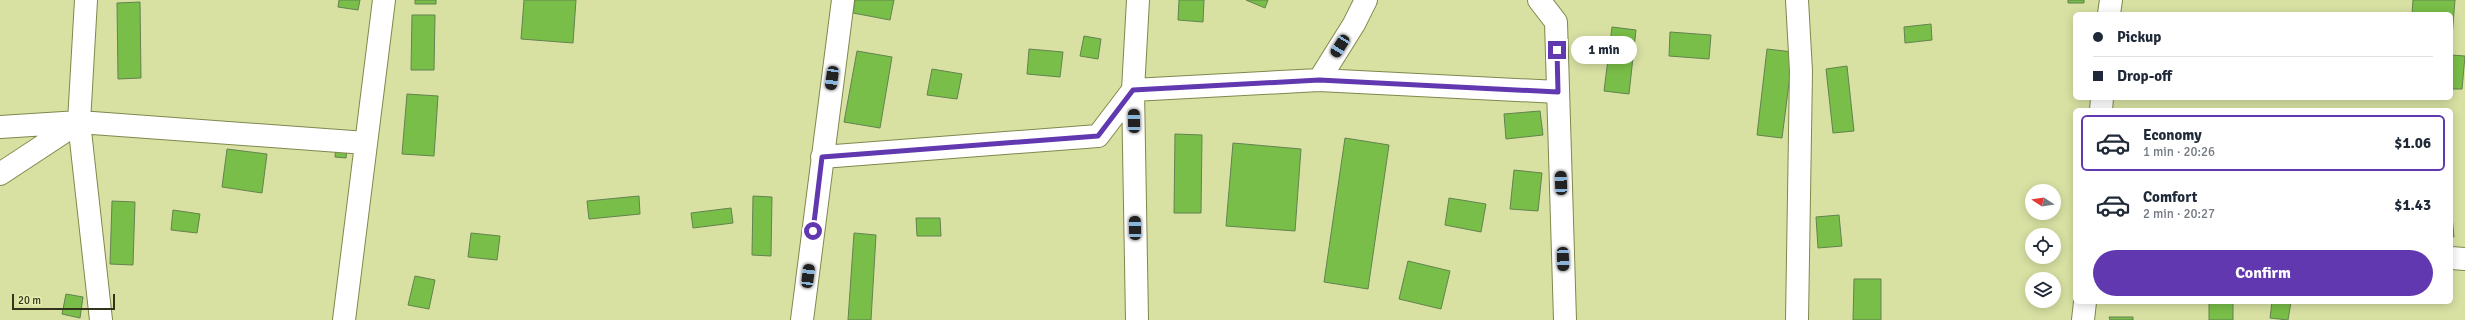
<!DOCTYPE html>
<html lang="en">
<head>
<meta charset="utf-8">
<style>
	body { margin:0; font-family:Signika,sans-serif; background:#f6f6f7; color:#1f2937; height:100vh; display:flex; flex-direction:column; font-size:15px; white-space:nowrap }
	* { box-sizing:border-box; margin:0 }
	p { font-size:13px; color:#747a83 }
	.icon { flex:none; width:22px; height:22px; fill:none; stroke:currentColor; stroke-width:2; stroke-linecap:round; stroke-linejoin:round }
	.map { position:relative; flex:1; overflow:hidden }
	.details { position:absolute; left:2073px; top:108px; width:380px; height:196px; display:flex; flex-direction:column; background:#fff; border-radius:6px; box-shadow:0 2px 10px #0003 }
	.details>* { flex:none }
	.guide { position:absolute; left:2073px; top:12px; width:380px; height:88px; border-radius:6px; box-shadow:0 2px 10px #0003; display:grid; align-content:center; height:88px; padding:0 20px; background:#fff }
	.needle { width:26px; rotate:282deg }
	.tools { position:absolute; left:2025px; top:184px; display:grid; gap:8px }
	.tools a { display:grid; place-items:center; width:36px; height:36px; border-radius:50%; background:#fff; box-shadow:0 2px 10px #0003; font-size:20px }
	.scale { position:absolute; left:12px; bottom:10px; width:103px; box-sizing:border-box; padding-left:4px; border:2px solid #32351b; border-top:0; font-size:11px; line-height:14px; white-space:nowrap; color:#32351b; -webkit-text-stroke:3px #e5eeaf; paint-order:stroke }
	.end { position:absolute; width:18px; height:18px; margin:-9px; border:5px solid #6238b0; background:#fff; box-shadow:0 0 0 2px #fff }
	.from { border-radius:50% }
	.bubble { position:absolute; height:28px; border-radius:14px; background:#fff; box-shadow:0 2px 10px #0003; font-size:13px; font-weight:800; line-height:28px; text-align:center }
	.car { position:absolute; width:12px; height:24px; margin:-12px -6px; border-radius:5px; box-shadow:0 0 3px 1px #0007; background:linear-gradient(#222 24%,#8ab4d8 0 40%,#222 0 76%,#8ab4d8 0 86%,#222 0) }
	.guide b { display:flex; align-items:center; gap:14px; height:38px; font-size:15px }
	.guide b+b { border-top:1px solid #e0e1e3 }
	.guide i { width:10px; height:10px; background:#1f2937 }
	ul { padding:7px 0 0; list-style:none }
	li { display:flex; align-items:center; gap:12px; height:56px; margin:0 8px 6px; padding:0 12px; border:2px solid transparent; border-radius:6px }
	li div { flex:1 }
	li b { display:block; font-size:15px }
	li em { font-style:normal; font-weight:800 }
	li.active { border-color:#6238b0 }
	li>.icon { width:36px; height:36px; stroke-width:1.5 }
	.primary-button { display:flex; gap:8px; margin-top:auto; padding:8px 20px }
	.primary-button a { flex:1; height:46px; border-radius:24px; background:#6238b0; color:#fff; font-size:16px; font-weight:800; line-height:46px; text-align:center }
	.map>svg:first-child { display:block }
	.building { fill:#79be48; stroke:#638350 }
	.lines { fill:none; stroke-linecap:round; stroke-linejoin:round }
	.minor-casing { stroke:#80874c; stroke-width:24 }
	.minor { stroke:#fff; stroke-width:22 }
	.route { stroke:#6238b0; stroke-width:5 }
</style>
</head>
<body>
<div class="map">
<svg width="2465" height="320" viewBox="0 0 2465 320">
	<rect width="100%" height="100%" fill="#d8e1a2"/>
	<!-- building -->
	<path class="building" d="M339 0H360L358 10 338 7Z
		M415 0H436V4H415Z
		M524 0H576L573 43 521 39Z
		M855 0H894L890 20 853 13Z
		M1179 0H1204L1203 22 1178 20Z
		M1246 0H1268L1265 8Z
		M2068 0H2084V3H2068Z
		M2413 0H2455L2451 49V14H2412Z
		M140 2 141 78 118 79 117 3Z
		M412 15H435L434 70H411Z
		M1931 24 1932 40 1905 43 1904 27Z
		M1612 27 1636 30 1629 94 1604 91Z
		M1670 32 1711 35 1709 59 1669 56Z
		M1084 36 1101 39 1098 59 1080 56Z
		M1029 49 1063 52 1060 77 1027 74Z
		M1767 49 1793 52 1782 138 1757 135Z
		M857 51 892 57 880 128 844 122Z
		M2451 55 2465 56 2462 89H2451Z
		M1847 66 1854 131 1833 133 1826 69Z
		M932 69 962 74 957 99 927 95Z
		M407 94 438 96 434 156 402 154Z
		M1540 111 1543 135 1506 139 1504 114Z
		M1175 134 1202 135 1201 213H1174Z
		M1345 138 1389 145 1368 289 1324 282Z
		M1233 143 1301 149 1295 231 1226 226Z
		M336 147 347 148 346 158 335 157Z
		M227 149 267 154 262 193 222 187Z
		M1514 170 1542 173 1538 211 1510 209Z
		M639 196 640 214 589 219 587 201Z
		M753 196 772 197 771 256 752 255Z
		M1449 198 1486 204 1481 232 1445 225Z
		M112 201 135 202 133 265 110 264Z
		M731 208 733 223 693 228 691 213Z
		M173 210 200 214 197 233 171 230Z
		M1839 215 1842 246 1818 248 1816 217Z
		M2451 216H2452L2454 237H2451Z
		M916 218H940L941 236H917Z
		M471 233 500 236 497 260 468 257Z
		M854 233 876 235 871 320H848Z
		M1408 261 1450 271 1441 309 1399 299Z
		M415 276 435 280 429 309 408 305Z
		M1854 279H1881V320H1853Z
		M66 294 83 297 80 318 62 314Z
		M2272 302H2291L2288 320 2270 318Z
		M2209 303H2233V320H2209Z
		M2109 317H2133V320H2110Z"/>
	<g class="lines">
		<defs>
			<path id="minor" d="M1539 0 1556 22 1565 320
				M1797 0 1801 71 1797 320
				M2109 14 2111 0
				M1319 80 1354 24 1366 0
				M2101 110 2102 98
				M79 122 101 320
				M0 127 79 122 366 143
				M822 157 1098 136 1133 90 1319 80 1558 92
				M0 174 79 122 86 0
				M2451 258 2465 259
				M344 320 384 0
				M802 320 843 0
				M1137 320 1133 90 1138 0
				M2083 320 2085 302"/>
		</defs>
		<!-- minor casing -->
		<use href="#minor" class="minor-casing"/>
		<!-- minor -->
		<use href="#minor" class="minor"/>
	</g>
	<g class="lines">
		<!-- route -->
		<path class="route" d="M813 231 822 157 1098 136 1133 90 1319 80 1558 92 1557 50"/>
	</g>
</svg>
<div class="tools">
<a><svg class="needle" viewBox="-14 -14 28 28"><path d="M0-13l5 13h-10z" fill="#e53935"/><path d="M0 13l5-13h-10z" fill="#747a83"/></svg></a>
<a><svg class="icon" aria-label="locate" viewBox="0 0 24 24"><circle cx="12" cy="12" r="6"/><path d="M12 2v4M12 18v4M2 12h4M18 12h4"/></svg></a>
<a><svg class="icon" aria-label="layers" viewBox="0 0 24 24"><path d="M12 4l9 5-9 5-9-5zM3 14l9 5 9-5"/></svg></a>
</div>
<div class="scale">20 m</div>
<i class="end from" style="left:813px;top:231px"></i>
<i class="end" style="left:1557px;top:50px"></i>
<div class="bubble" style="left:1571px;top:36px;width:66px">1 min</div>
<i class="car" style="left:1340px;top:46px;rotate:212deg"></i>
<i class="car" style="left:832px;top:78px;rotate:188deg"></i>
<i class="car" style="left:1134px;top:121px;rotate:359deg"></i>
<i class="car" style="left:1561px;top:183px;rotate:358deg"></i>
<i class="car" style="left:1135px;top:228px;rotate:359deg"></i>
<i class="car" style="left:1563px;top:259px;rotate:178deg"></i>
<i class="car" style="left:808px;top:276px;rotate:7deg"></i>
<div class="guide">
<b><i class="from"></i>Pickup</b>
<b><i></i>Drop-off</b>
</div>
<section class="details">
<ul>
<li class="active"><svg class="icon" aria-label="car" viewBox="0 0 24 24"><path d="M5 17H2v-5l4-1 3-4h7l3 4 3 1v5h-3M9 17h6M6 11h13"/><circle cx="7" cy="17" r="2"/><circle cx="17" cy="17" r="2"/></svg><div><b>Economy</b><p>1 min · 20:26</p></div><em>$1.06</em></li>
<li><svg class="icon" aria-label="car" viewBox="0 0 24 24"><path d="M5 17H2v-5l4-1 3-4h7l3 4 3 1v5h-3M9 17h6M6 11h13"/><circle cx="7" cy="17" r="2"/><circle cx="17" cy="17" r="2"/></svg><div><b>Comfort</b><p>2 min · 20:27</p></div><em>$1.43</em></li>
</ul>
<div class="primary-button"><a>Confirm</a></div>
</section>
</div>
</body>
</html>
